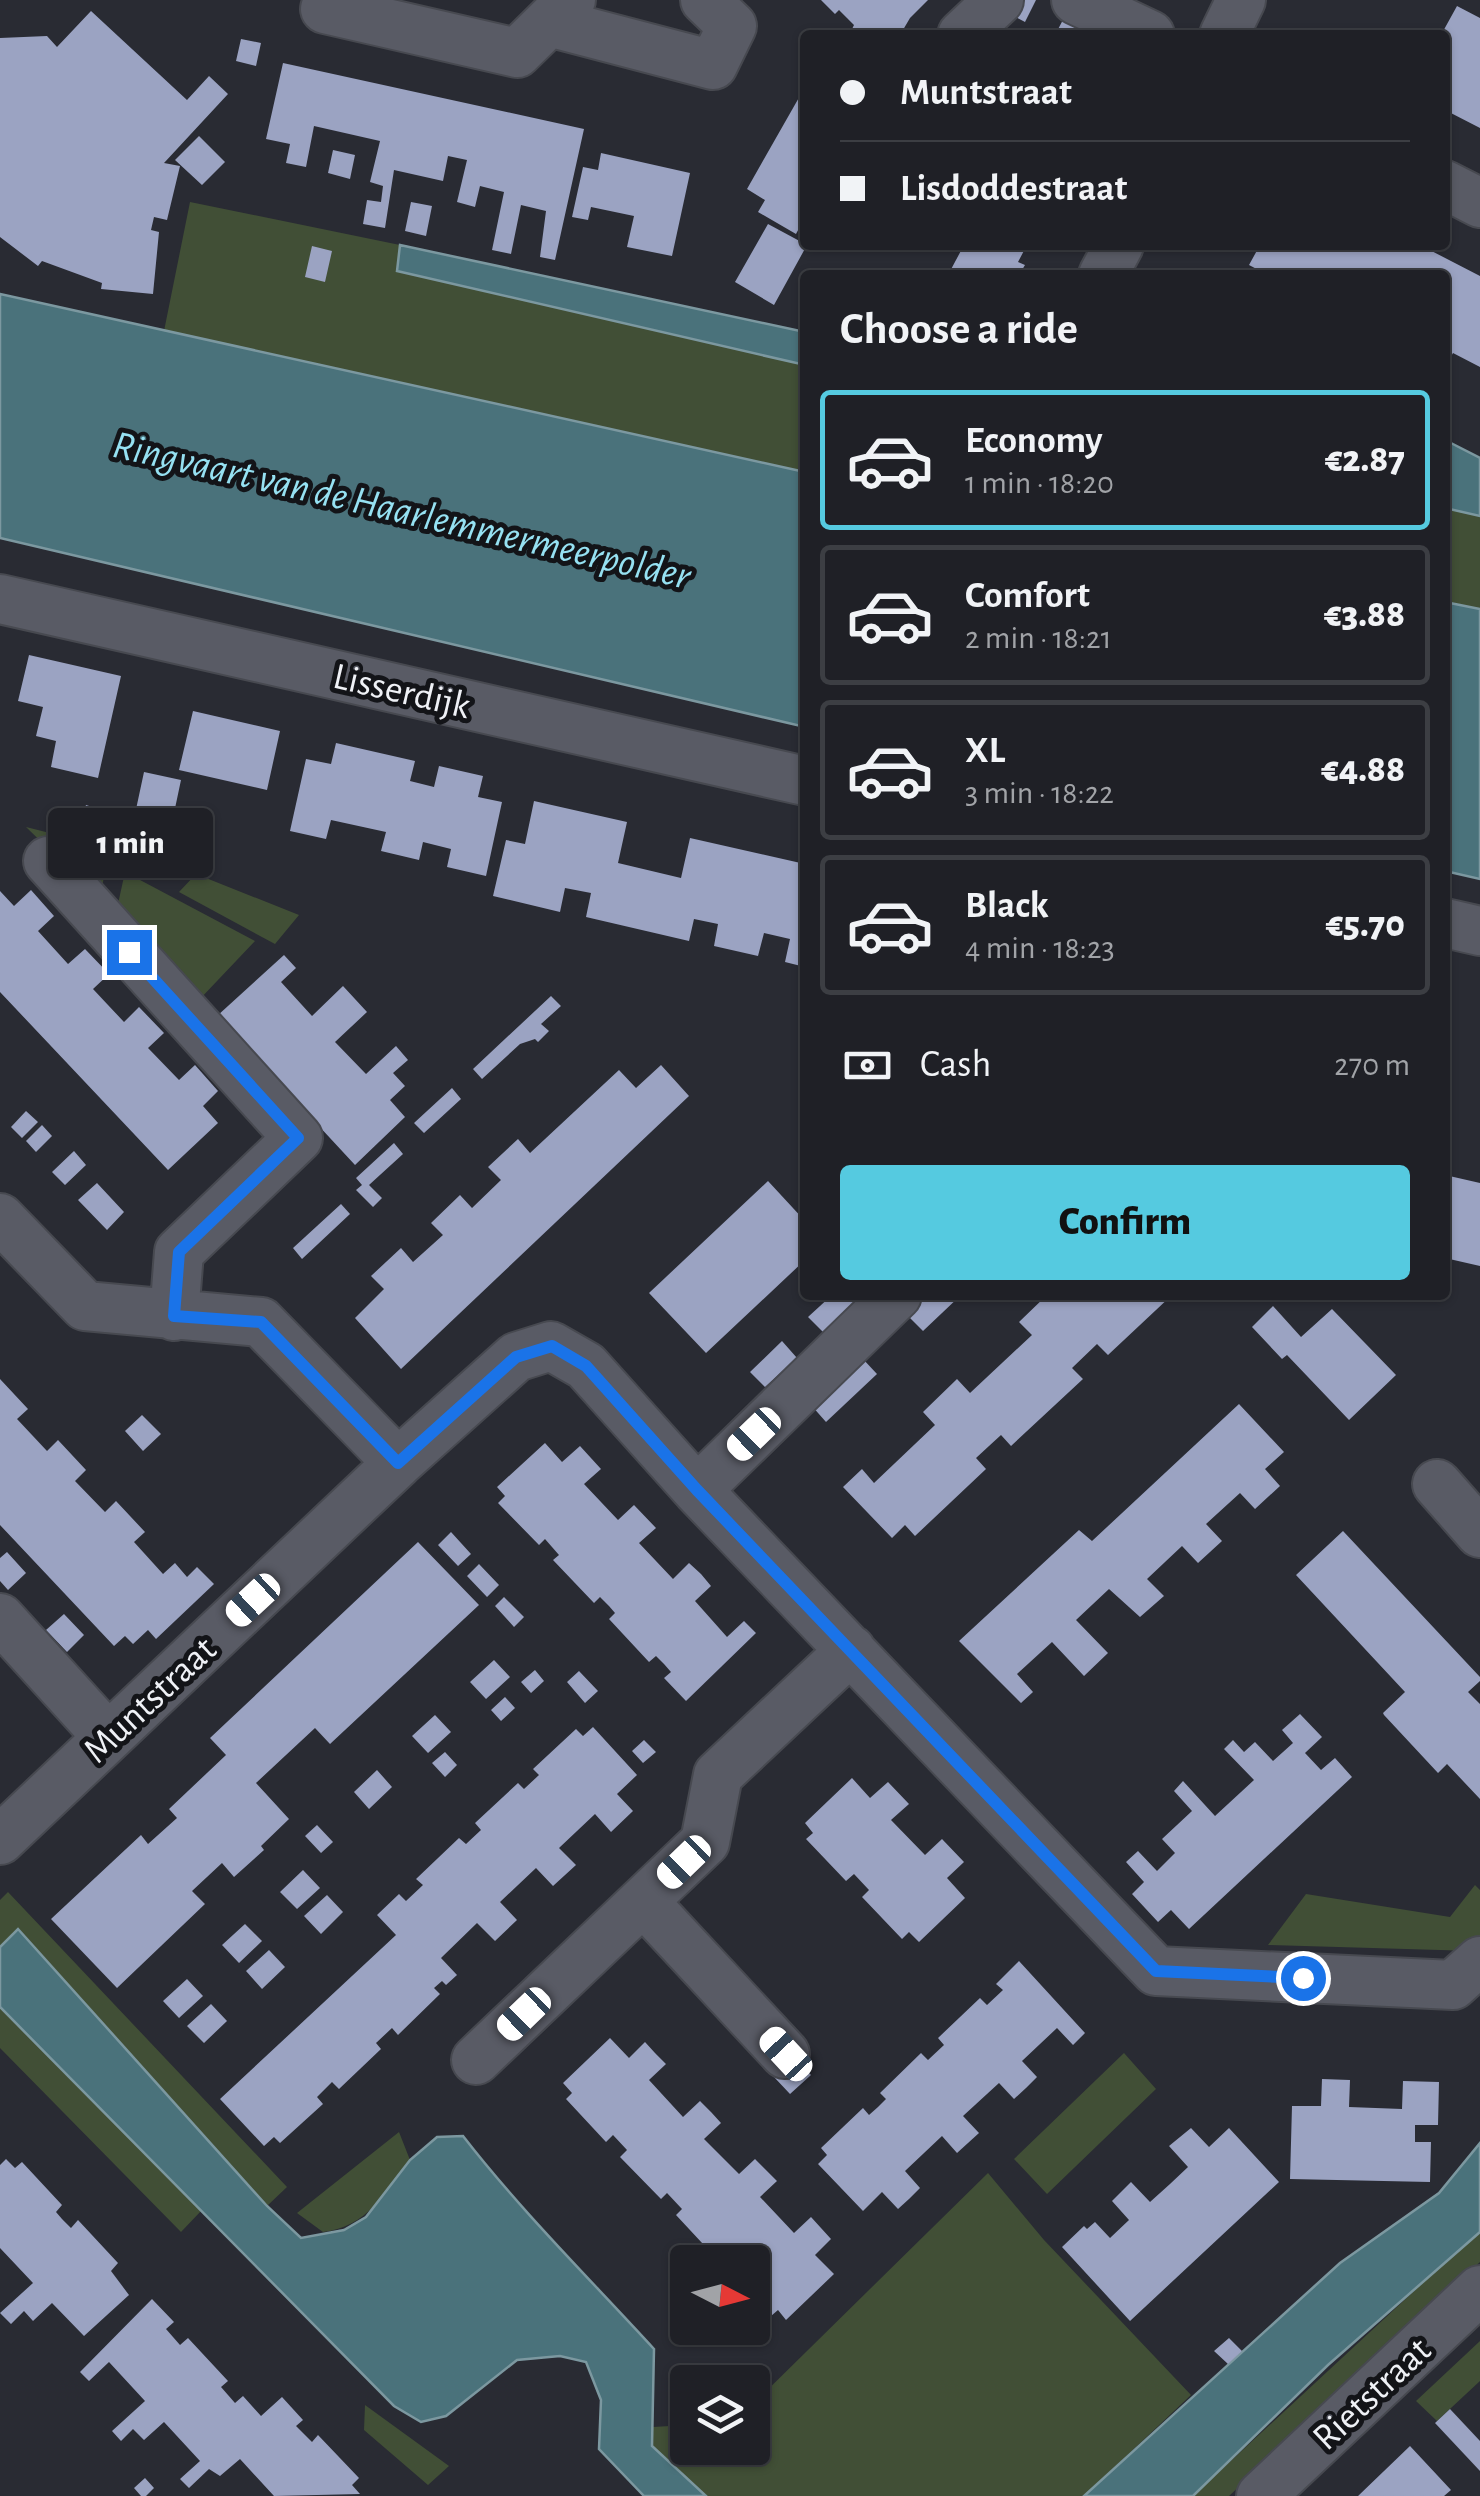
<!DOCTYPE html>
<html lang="en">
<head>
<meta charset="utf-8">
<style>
	body { margin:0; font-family:"Alegreya Sans",sans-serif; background:#27282e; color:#f1f3f6; height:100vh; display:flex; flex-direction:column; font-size:38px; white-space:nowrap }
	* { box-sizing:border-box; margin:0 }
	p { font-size:32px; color:#a1a3a7 }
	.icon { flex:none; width:55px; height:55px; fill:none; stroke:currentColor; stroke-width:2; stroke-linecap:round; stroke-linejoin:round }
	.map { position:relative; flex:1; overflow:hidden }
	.details { position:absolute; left:800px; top:270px; width:650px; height:1030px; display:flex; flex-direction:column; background:#1f2026; border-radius:10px; box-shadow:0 2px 8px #0004,0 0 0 2px #3c3e43 }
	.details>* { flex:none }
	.banner { position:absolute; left:800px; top:30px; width:650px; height:220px; border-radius:10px; box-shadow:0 2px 8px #0004,0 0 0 2px #3c3e43; display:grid; align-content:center; height:220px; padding:0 40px; background:#1f2026 }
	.needle { width:65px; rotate:96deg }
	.buttons { position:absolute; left:670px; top:2245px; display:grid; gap:20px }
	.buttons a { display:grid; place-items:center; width:100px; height:100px; border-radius:10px; background:#1f2026; box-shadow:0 2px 8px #0004,0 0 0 2px #3c3e43; font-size:50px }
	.end { position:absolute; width:45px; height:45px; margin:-22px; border:12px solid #1a73e8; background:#fff; box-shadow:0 0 0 5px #fff }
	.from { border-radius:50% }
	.bubble { position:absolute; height:70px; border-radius:10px; background:#1f2026; box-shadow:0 2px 8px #0004,0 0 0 2px #3c3e43; font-size:32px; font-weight:800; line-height:70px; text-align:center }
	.car { position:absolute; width:30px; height:60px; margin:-30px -15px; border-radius:12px; box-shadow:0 0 8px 2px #0007; background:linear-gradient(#fff 24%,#345 0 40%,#fff 0 76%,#345 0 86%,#fff 0) }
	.banner b { display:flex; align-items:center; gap:35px; height:95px; font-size:38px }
	.banner b+b { border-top:2px solid #3c3e43 }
	.banner i { width:25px; height:25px; background:#f1f3f6 }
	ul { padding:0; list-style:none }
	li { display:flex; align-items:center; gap:30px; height:140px; margin:0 20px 15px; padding:0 20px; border:5px solid #3c3e43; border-radius:10px }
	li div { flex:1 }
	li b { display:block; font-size:38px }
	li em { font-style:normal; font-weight:800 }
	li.on { border-color:#55cae0 }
	li>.icon { width:90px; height:90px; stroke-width:1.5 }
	h2 { padding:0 40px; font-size:45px; line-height:120px }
	.pay { display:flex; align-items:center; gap:25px; height:110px; padding:0 40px; font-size:38px }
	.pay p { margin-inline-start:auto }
	.primary-button { display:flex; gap:20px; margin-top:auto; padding:20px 40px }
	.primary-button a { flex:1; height:115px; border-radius:10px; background:#55cae0; color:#111; font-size:40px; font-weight:800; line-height:115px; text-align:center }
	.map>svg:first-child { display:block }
	.green { fill:#414f36 }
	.water { fill:#4a727b; stroke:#7c98a0; stroke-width:2.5 }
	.building { fill:#9ba3c2 }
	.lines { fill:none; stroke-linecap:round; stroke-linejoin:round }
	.minor-casing { stroke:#474950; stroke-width:52 }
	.minor { stroke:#595b65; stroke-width:48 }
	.route { stroke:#1a73e8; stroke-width:12 }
	.labels { text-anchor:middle; stroke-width:10; stroke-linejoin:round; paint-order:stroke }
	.street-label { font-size:38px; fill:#eff1f6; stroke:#131418 }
	.water-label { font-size:40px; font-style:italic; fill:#96e1f2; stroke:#131418 }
</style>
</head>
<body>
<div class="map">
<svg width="1480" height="2496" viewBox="0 0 1480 2496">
	<rect width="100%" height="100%" fill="#292b33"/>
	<!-- green -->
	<path class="green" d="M190 202 400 245 398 271 805 365V472L164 331Z
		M1445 508 1480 516V609L1445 602Z
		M26 827 109 848 100 899Z
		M125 872 255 941 199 1000 116 913Z
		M196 874 299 915 275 944 179 892Z
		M1475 1885 1480 1890V1945L1474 1951 1268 1945 1306 1894 1450 1917Z
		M8 1892 287 2187 267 2206 19 1929 0 1949V1900Z
		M0 2007 201 2211 181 2232 0 2048Z
		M1124 2053 1156 2089 1047 2194 1014 2159Z
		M399 2132 410 2160C385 2193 367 2227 323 2232L297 2213Z
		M988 2173 1044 2240 1191 2395 1084 2496H706L652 2447 653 2427 687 2425 688 2448H752L753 2404Z
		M1480 2230V2262L1229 2496H1193Z
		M1480 2341V2381L1437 2421 1416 2401Z
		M365 2405 449 2466 428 2485 364 2430Z"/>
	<!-- water -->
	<path class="water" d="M400 245 805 332V365L397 271Z
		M0 294 805 472V727L0 538Z
		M1445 440 1480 458V516L1445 508Z
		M1445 602 1480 609V879L1445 871Z
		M18 1929 267 2206 301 2238 344 2230 366 2217 410 2160 437 2137 463 2136C522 2212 589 2278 654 2349L652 2446 706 2496H644L599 2449 601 2400 586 2362 560 2356 517 2360 446 2416 421 2422 394 2406 0 2007V1947Z
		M1480 2143V2232L1328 2365 1193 2496H1084L1340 2263 1439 2193Z"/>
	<!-- building -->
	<path class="building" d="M821 0H928L910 18 900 35H849L854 25 839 10 835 14Z
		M1012 0H1036L1025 22 1006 12Z
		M1457 6 1480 18V128L1445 110V35H1441Z
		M91 11 187 100 209 76 228 94 164 163 180 166 167 220 154 217 151 230 159 232 153 294 101 289 102 283 42 261 38 266 0 237V38L47 36 57 47Z
		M1065 16 1101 35H1055Z
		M241 39 261 43 256 66 236 61Z
		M283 63 584 129 555 260 540 257 546 211 521 205 511 254 492 250 504 192 480 186 475 207 457 202 467 160 448 156 443 181 394 170 385 228 363 224 367 200 381 202 383 186 370 182 380 141 314 126 306 167 286 163 290 144 266 139Z
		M805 87V198L798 210 805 217 796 234 758 212 765 200 747 189Z
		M199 136 225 162 202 185 175 160Z
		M333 150 355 155 350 179 328 173Z
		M601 153 690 173 672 256 627 247 634 216 591 207 588 220 572 217 583 167 598 170Z
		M411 202 432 206 426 236 405 231Z
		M768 224 807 245 774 305 735 282Z
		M964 245H1027L1018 262 1025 265 1019 275H948Z
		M1260 245H1420L1480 276V367L1453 353 1445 367V275H1268L1249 265Z
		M312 246 332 251 325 282 305 277Z
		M29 655 121 676 98 778 51 767 56 741 36 736 43 707 18 701Z
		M193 711 280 731 267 790 179 770Z
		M336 743 415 761 410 781 434 787 439 766 483 776 478 797 502 802 486 876 447 867 451 849 423 842 419 860 381 851 386 832 331 820 326 839 290 831 306 759 331 764Z
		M144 772 181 780 166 851 129 842Z
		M534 801 627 822 618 863 681 878 690 838 805 864V967L785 962 790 939 764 933 758 956 714 946 718 924 694 919 689 941 586 917 591 893 565 888 560 912 493 896 506 840 525 844Z
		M86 805 123 817 114 845 77 833Z
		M31 890 54 916 38 931 68 964 85 949 109 974 93 989 108 1005 124 1022 139 1007 164 1033 148 1048 179 1080 195 1065 218 1091 203 1106 218 1123 168 1170 0 992V891L14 906Z
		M284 955 296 968 281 982 312 1016 343 986 367 1012 335 1042 366 1074 396 1046 408 1060 393 1073 405 1086 390 1100 405 1117 355 1165 217 1016Z
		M551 996 561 1006 541 1024 549 1031 538 1042 535 1039 520 1044 482 1079 473 1069Z
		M661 1065 689 1096 401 1369 355 1318 384 1289 371 1276 401 1248 413 1262 443 1235 431 1223 460 1195 472 1208 501 1180 488 1167 518 1139 530 1153 619 1070 636 1088Z
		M452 1088 461 1099 424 1133 414 1123Z
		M26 1111 38 1122 22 1138 11 1127Z
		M42 1125 52 1136 36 1152 26 1141Z
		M394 1143 403 1154 369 1185 382 1198 373 1207 356 1190 362 1185 356 1178Z
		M74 1151 86 1165 65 1185 52 1172Z
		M1445 1175 1480 1183V1266L1445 1258Z
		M768 1181 805 1221V1260L706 1353 649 1293Z
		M97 1183 124 1212 107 1230 78 1200Z
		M341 1204 350 1214 302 1259 293 1248Z
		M832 1295H848L855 1303 824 1333 808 1317Z
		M928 1295H961L923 1331 907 1315Z
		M1047 1295H1060L1067 1302 1074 1295H1172L1108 1355 1097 1344 1072 1368 1083 1379 1011 1446 1001 1435 989 1446 976 1458 986 1469 915 1536 905 1525 892 1538 843 1487 862 1469 874 1483 935 1425 923 1412 957 1379 970 1393 1032 1335 1019 1322Z
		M1273 1306 1301 1337 1332 1309 1396 1375 1349 1420 1287 1355 1282 1359 1252 1327Z
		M782 1341 797 1358 765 1387 750 1372Z
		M862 1358 877 1374 826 1422 811 1405Z
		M0 1379 28 1409 17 1419 47 1451 58 1440 86 1470 75 1481 105 1512 116 1501 145 1532 134 1542 163 1574 175 1563 187 1577 197 1567 214 1584 156 1639 148 1630 133 1644 125 1636 114 1646 0 1525Z
		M1239 1404 1284 1452 1265 1469 1280 1486 1255 1509 1240 1493 1206 1524 1222 1541 1198 1563 1182 1546 1147 1579 1164 1596 1140 1617 1109 1589 1076 1620 1108 1653 1084 1676 1052 1642 1017 1674 1033 1692 1021 1703 959 1641 1079 1530 1092 1541Z
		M142 1415 161 1434 143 1451 125 1431Z
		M545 1443 562 1462 580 1446 601 1469 584 1484 618 1520 634 1505 656 1528 639 1543 673 1579 689 1563 701 1574 711 1586 695 1601 727 1637 744 1621 756 1633 686 1701 664 1678 671 1672 664 1664 656 1656 649 1662 609 1619 615 1613 609 1606 600 1597 594 1603 553 1560 559 1555 545 1539 539 1545 498 1503 505 1496 497 1487Z
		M1343 1531 1480 1677V1681L1468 1692 1480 1704V1799L1447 1764 1438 1773 1384 1715 1383 1713 1405 1692 1296 1575Z
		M451 1532 471 1554 458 1566 438 1545Z
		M418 1542 479 1605 330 1744 315 1728 256 1783 289 1819 261 1846 264 1850 234 1877 222 1863 192 1891 205 1904 117 1988 51 1919 141 1835 148 1844 177 1818 169 1809 226 1755 210 1738Z
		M7 1552 26 1573 8 1590 0 1581V1558Z
		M479 1564 499 1585 487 1597 467 1576Z
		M504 1597 524 1617 514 1627 495 1606Z
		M64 1614 84 1635 67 1652 46 1630Z
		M494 1660 510 1677 486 1699 470 1682Z
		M535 1670 544 1681 531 1693 521 1682Z
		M579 1671 598 1691 585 1703 567 1682Z
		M505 1697 515 1708 501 1721 491 1710Z
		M1300 1714 1322 1737 1305 1753 1321 1770 1335 1758 1352 1777 1189 1929 1171 1910 1158 1922 1132 1894 1144 1882 1126 1862 1138 1851 1157 1871 1175 1853 1162 1839 1192 1811 1174 1791 1183 1781 1215 1816 1254 1780 1224 1749 1233 1740 1244 1752 1255 1742 1273 1761 1293 1743 1282 1730Z
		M435 1715 451 1732 428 1753 412 1736Z
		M593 1727 637 1775 617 1794 633 1811 611 1832 595 1814 559 1848 576 1865 553 1886 536 1868 500 1902 517 1920 495 1941 477 1923 441 1958 457 1975 446 1985 442 1981 434 1988 440 1994 398 2035 392 2028 376 2043 381 2049 339 2089 332 2082 317 2097 323 2104 280 2143 274 2137 264 2146 220 2099 396 1935 377 1915 399 1894 406 1901 423 1885 416 1879 459 1838 466 1844 481 1830 475 1823 518 1783 524 1789 539 1775 533 1769 576 1729 583 1736Z
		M644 1740 656 1752 643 1763 632 1751Z
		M445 1752 457 1765 445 1777 432 1763Z
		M377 1770 392 1787 369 1809 354 1792Z
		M852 1778 870 1798 888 1782 909 1804 891 1820 925 1855 942 1839 964 1862 947 1878 965 1898 919 1942 909 1932 902 1939 862 1897 869 1890 854 1874 846 1881 806 1839 813 1833 805 1823Z
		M317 1825 333 1842 321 1853 305 1836Z
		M303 1870 320 1888 297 1909 280 1892Z
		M327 1895 343 1912 321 1934 304 1916Z
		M245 1924 262 1941 239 1963 222 1945Z
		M269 1950 285 1967 262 1989 246 1971Z
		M1019 1961 1085 2033 1073 2045 1057 2028 1022 2061 1037 2077 1026 2088 1014 2099 999 2083 963 2116 979 2133 957 2153 942 2136 905 2171 920 2188 909 2199 898 2209 882 2192 863 2211 818 2164 827 2155 821 2148 863 2108 869 2115 878 2107 886 2099 880 2093 921 2053 928 2060 944 2045 938 2038 980 1998 987 2005 1003 1990 996 1984Z
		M187 1979 203 1996 179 2018 163 2001Z
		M211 2004 227 2021 204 2043 187 2026Z
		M610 2038 629 2058 645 2042 655 2053 666 2064 649 2080 683 2117 700 2101 711 2112 721 2123 704 2139 739 2174 755 2159 777 2181 760 2197 794 2233 811 2217 831 2239 815 2255 834 2274 786 2320 778 2310 771 2316 752 2297V2262H732L722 2252 716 2258 676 2215 682 2209 667 2193 661 2199 620 2157 627 2150 613 2135 606 2142 566 2099 572 2093 563 2083Z
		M795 2058 811 2075 790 2094 774 2077Z
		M1322 2079 1350 2080 1349 2107 1402 2109 1403 2081 1439 2082 1438 2125H1415V2142H1431L1430 2182 1290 2179 1292 2106H1321Z
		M1191 2128 1209 2147 1229 2128 1279 2182 1130 2321 1062 2247 1084 2226 1087 2229 1095 2222 1110 2238 1129 2220 1112 2201 1131 2182 1150 2202 1170 2184 1188 2167 1169 2146Z
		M6 2159 15 2168 22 2162 62 2205 56 2212 62 2219 71 2228 78 2220 118 2263 111 2271 129 2295 84 2336 52 2303 33 2321 24 2311 11 2324 0 2313 33 2283 0 2248V2165Z
		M152 2299 174 2322 166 2329 180 2345 188 2338 228 2381 221 2387 235 2403 243 2396 261 2416 282 2397 303 2420 296 2426 312 2442 318 2435 359 2478 352 2485 360 2494 274 2496 240 2459 220 2476 209 2469 189 2488 180 2479 200 2461 164 2422 144 2440 133 2429 121 2441 112 2431 145 2401 109 2362 89 2381 80 2372Z
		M1229 2338 1242 2351 1228 2364 1214 2351Z
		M1450 2409 1480 2441V2471L1435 2423Z
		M1410 2446 1451 2490 1444 2496H1358Z
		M145 2478 154 2488 146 2496H141L134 2488Z"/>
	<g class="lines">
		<defs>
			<path id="minor" d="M1076 0 1150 35
				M325 9 517 53 571 0
				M549 22 713 65 732 26 705 0
				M962 35 999 0
				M1224 35 1241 0
				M1445 185 1480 203
				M1103 275 1119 245
				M0 599 805 781
				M48 861 298 1138 179 1252 174 1316
				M1445 923 1480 931
				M0 1218 85 1306 261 1322 398 1463
				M1437 1484 1480 1533
				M697 1490 897 1295
				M0 1618 108 1737
				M0 1840 398 1463 516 1357 551 1346 586 1366 697 1490 1156 1971 1453 1985 1480 1961
				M643 1901 785 2054
				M476 2060 705 1842 718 1775 851 1650
				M1261 2496 1480 2290"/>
		</defs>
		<!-- minor casing -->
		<use href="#minor" class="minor-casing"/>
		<!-- minor -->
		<use href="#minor" class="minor"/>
	</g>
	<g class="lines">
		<!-- route -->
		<path class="route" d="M129 952 298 1138 179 1252 174 1316 261 1322 398 1463 516 1357 552 1346 586 1366 697 1490 1156 1971 1303 1978"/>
	</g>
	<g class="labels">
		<!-- street labels -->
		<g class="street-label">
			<text transform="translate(402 690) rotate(13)" y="13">Lisserdijk</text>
			<text transform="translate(149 1699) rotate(-43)" y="13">Muntstraat</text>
			<text transform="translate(1371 2393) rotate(-43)" y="13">Rietstraat</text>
		</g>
		<!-- water labels -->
		<g class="water-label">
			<text transform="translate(402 509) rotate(13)" y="14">Ringvaart van de Haarlemmermeerpolder</text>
		</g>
	</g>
</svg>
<div class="buttons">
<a><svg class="needle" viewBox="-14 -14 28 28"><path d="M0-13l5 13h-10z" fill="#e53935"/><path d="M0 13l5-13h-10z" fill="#a1a3a7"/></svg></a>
<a><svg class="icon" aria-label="layers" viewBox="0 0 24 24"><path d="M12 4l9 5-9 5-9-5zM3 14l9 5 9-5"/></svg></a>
</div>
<i class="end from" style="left:1303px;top:1978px"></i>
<i class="end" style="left:129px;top:952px"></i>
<div class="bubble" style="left:48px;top:808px;width:165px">1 min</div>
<i class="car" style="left:754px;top:1434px;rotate:226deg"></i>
<i class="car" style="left:253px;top:1600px;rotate:227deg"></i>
<i class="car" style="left:684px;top:1862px;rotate:226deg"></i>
<i class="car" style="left:524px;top:2014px;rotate:226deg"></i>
<i class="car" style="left:786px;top:2054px;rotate:317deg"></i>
<div class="banner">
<b><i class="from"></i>Muntstraat</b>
<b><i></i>Lisdoddestraat</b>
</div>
<section class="details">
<h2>Choose a ride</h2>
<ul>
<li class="on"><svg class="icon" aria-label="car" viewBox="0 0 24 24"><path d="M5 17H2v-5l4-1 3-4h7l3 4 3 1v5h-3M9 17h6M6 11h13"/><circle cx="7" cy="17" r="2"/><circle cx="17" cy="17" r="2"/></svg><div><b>Economy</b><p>1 min · 18:20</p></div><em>€2.87</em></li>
<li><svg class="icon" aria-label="car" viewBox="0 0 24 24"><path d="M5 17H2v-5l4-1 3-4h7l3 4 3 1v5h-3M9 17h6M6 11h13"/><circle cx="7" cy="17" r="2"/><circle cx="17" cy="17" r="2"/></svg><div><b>Comfort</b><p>2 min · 18:21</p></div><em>€3.88</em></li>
<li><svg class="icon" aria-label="car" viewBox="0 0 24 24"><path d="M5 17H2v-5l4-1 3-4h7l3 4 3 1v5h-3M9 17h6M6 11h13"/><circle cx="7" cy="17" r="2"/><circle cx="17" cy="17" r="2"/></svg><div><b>XL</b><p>3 min · 18:22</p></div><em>€4.88</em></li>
<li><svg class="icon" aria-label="car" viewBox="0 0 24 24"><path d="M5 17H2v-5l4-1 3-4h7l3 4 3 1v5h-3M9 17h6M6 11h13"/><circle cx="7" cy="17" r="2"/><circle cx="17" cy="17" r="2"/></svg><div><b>Black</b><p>4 min · 18:23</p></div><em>€5.70</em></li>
</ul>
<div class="pay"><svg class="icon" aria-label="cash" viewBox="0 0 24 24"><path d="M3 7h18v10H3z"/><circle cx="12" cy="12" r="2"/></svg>Cash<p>270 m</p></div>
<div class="primary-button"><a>Confirm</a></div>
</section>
</div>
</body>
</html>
